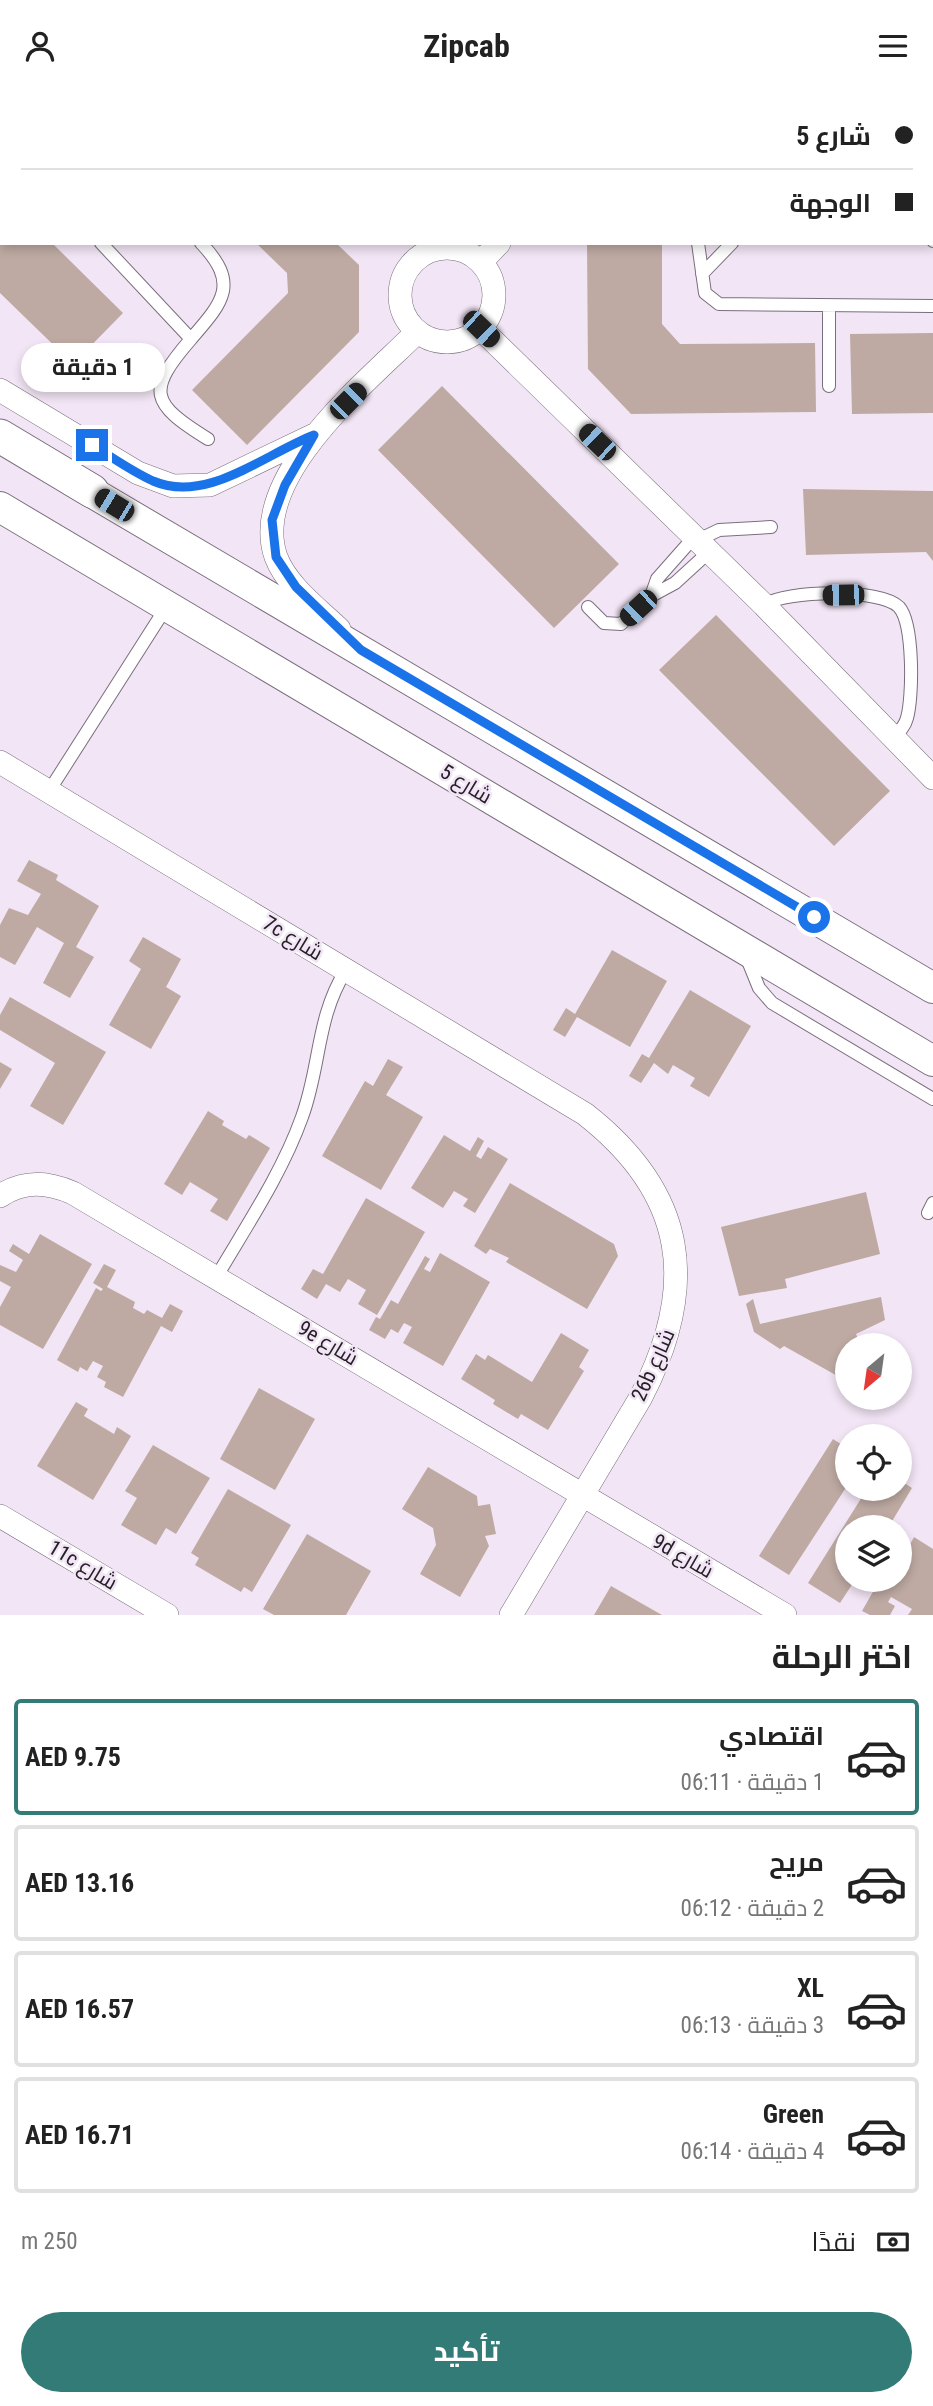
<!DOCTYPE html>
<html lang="ar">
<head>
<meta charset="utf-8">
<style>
	body { margin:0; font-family:"Roboto Condensed",Cairo,sans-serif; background:#f6f6f6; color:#222; direction:rtl; height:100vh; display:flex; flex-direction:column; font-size:26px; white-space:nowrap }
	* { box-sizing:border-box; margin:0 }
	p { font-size:23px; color:#767676 }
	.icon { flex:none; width:38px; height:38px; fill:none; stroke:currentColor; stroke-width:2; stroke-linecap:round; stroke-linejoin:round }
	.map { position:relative; height:1524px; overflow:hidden; direction:ltr }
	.sheet { display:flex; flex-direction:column; background:#fff; flex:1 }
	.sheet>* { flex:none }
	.top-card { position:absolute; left:0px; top:0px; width:934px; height:154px; box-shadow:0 4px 10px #0003; direction:rtl; display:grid; align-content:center; height:154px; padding:0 21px; background:#fff }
	.needle { width:46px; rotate:209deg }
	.fabs { position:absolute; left:835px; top:1242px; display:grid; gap:14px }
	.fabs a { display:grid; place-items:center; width:77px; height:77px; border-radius:50%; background:#fff; box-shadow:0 4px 10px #0003; font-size:35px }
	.end { position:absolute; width:32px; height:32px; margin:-16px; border:9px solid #1a73e8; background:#fff; box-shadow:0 0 0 4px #fff }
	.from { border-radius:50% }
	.bubble { position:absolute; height:49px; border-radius:24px; background:#fff; box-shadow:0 4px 10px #0003; font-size:23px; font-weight:700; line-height:49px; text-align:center; direction:rtl }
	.car { position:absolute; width:21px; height:42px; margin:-21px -10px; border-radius:9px; box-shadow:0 0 5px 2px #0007; background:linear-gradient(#222 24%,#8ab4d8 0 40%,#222 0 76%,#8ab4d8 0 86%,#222 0) }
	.top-card b { display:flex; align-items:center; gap:24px; height:66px; font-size:26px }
	.top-card b+b { border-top:2px solid #e0e0e0 }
	.top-card i { width:18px; height:18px; background:#222 }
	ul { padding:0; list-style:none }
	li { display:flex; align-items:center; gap:21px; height:116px; margin:0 14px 10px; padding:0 7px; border:4px solid #e0e0e0; border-radius:7px }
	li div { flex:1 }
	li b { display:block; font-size:26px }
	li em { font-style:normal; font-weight:700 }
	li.active { border-color:#337b77 }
	li>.icon { width:63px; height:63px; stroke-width:1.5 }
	h2 { padding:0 21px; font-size:32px; line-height:84px }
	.pay { display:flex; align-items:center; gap:18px; height:77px; padding:0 21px; font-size:26px }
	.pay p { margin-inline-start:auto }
	.action { display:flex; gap:14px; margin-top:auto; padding:14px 21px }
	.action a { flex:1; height:80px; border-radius:42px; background:#337b77; color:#fff; font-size:28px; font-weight:700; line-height:80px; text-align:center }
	header { display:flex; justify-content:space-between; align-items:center; height:91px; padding:0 21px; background:#fff; font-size:32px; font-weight:700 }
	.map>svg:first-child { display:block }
	.building { fill:#beaaa3 }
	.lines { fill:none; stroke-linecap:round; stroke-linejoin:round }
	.service-casing { stroke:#7a6e7d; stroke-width:14 }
	.minor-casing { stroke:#7a6e7d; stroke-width:24 }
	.tertiary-casing { stroke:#7a6e7d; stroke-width:32 }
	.secondary-casing { stroke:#7a6e7d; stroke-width:35 }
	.service { stroke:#fff; stroke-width:12 }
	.minor { stroke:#fff; stroke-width:23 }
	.tertiary { stroke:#fff; stroke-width:30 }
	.secondary { stroke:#fff; stroke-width:33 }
	.route { stroke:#1a73e8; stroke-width:9 }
	.labels { text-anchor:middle; stroke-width:5; stroke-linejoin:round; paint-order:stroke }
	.street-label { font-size:21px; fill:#252126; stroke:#f2e5f5 }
</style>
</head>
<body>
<header><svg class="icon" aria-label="menu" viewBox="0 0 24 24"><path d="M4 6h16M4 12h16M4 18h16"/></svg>Zipcab<svg class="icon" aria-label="person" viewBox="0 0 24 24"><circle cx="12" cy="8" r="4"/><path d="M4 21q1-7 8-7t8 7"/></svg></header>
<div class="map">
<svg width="933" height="1524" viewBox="0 0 933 1524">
	<rect width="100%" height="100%" fill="#f2e5f5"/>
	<!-- building -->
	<path class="building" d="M0 152H52L123 222 73 273 0 202Z
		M256 152H336L359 174V241L247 354 192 299 288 202 287 182Z
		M587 152H662V233L680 253 815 252 816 321 631 323 588 278Z
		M933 242V322L852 323 850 243Z
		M442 295 619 473 554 537 378 359Z
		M803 398 933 400V470L926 461 806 464Z
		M716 524 890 700 834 755 659 579Z
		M29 769 58 784 56 789 99 815 76 856 94 866 70 907 43 892 64 852 37 836 15 874 0 866V834L9 817 28 824 41 803 17 790Z
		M143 846 181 868 166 896 181 905 151 958 109 934 141 878 129 870Z
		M612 859 667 890 630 956 577 926 565 946 553 939 566 917 575 923Z
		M690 899 751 935 709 1006 690 995 695 987 673 974 668 983 654 972 641 992 629 985 642 963 649 967Z
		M10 906 106 961 63 1034 30 1015 55 972 0 939V924Z
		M388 968 403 976 386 1004 423 1026 381 1099 322 1065 365 990 373 995Z
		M0 971 12 978 0 998Z
		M208 1020 224 1030 222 1034 246 1048 249 1044 270 1057 227 1130 210 1120 218 1108 190 1091 182 1104 164 1093Z
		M444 1044 470 1060 478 1046 484 1050 476 1065 481 1068 488 1056 508 1068 475 1122 463 1115 468 1108 454 1100 443 1117 411 1097Z
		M510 1092 614 1153 618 1165 587 1218 506 1171 509 1167 490 1158 486 1163 474 1155Z
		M866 1101 880 1163 785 1188 787 1197 739 1205 721 1136Z
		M366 1107 425 1141 377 1224 358 1213 366 1199 348 1188 340 1201 326 1193 317 1208 301 1198 313 1178 323 1183Z
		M40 1143 92 1173 43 1258 0 1234V1216L11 1196 0 1190V1174L16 1181 23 1169 9 1160 13 1153 29 1163Z
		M440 1162 490 1191 443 1275 403 1252 412 1236 404 1232 398 1242 391 1238 385 1248 369 1239 376 1226 380 1228 391 1209 398 1213 425 1165 430 1168 424 1178 430 1181Z
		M104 1173 116 1179 107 1196 135 1211 133 1217 144 1223 147 1219 162 1227 170 1213 183 1220 172 1241 161 1235 123 1306 104 1296 106 1291 97 1286 103 1275 93 1270 87 1280 80 1276 78 1281 57 1269 96 1197 101 1200 103 1198 93 1192Z
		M881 1206 885 1229 856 1243 859 1250 856 1255H847V1270L841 1287 784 1255 780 1258 754 1241 746 1213 753 1208 760 1233Z
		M561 1242 589 1259 579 1276 584 1280 548 1339 521 1323 518 1328 493 1313 495 1309 461 1288 476 1263 485 1269 488 1264 532 1291Z
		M259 1297 315 1328 275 1399 220 1368Z
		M76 1311 88 1318 84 1325 114 1343 117 1336 131 1345 93 1409 37 1375Z
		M833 1348 847 1357V1395L789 1484 759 1465Z
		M153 1354 210 1387 176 1443 166 1437 156 1454 121 1434 137 1407 125 1400Z
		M428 1376 477 1405 478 1415 490 1413 496 1443 485 1445 489 1455 460 1506 420 1483 436 1454 433 1437 402 1418Z
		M900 1389 912 1397 888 1437H847V1489H855L840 1512 808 1492 867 1398H900Z
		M228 1398 291 1434 252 1501 244 1496 241 1501 195 1474 199 1467 191 1462Z
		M307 1443 371 1480 346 1524H274L263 1518Z
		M914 1446 933 1458V1524H908L912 1518 891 1506 888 1511 895 1515 890 1524H870L862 1520 879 1490 887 1494 890 1489H900V1472Z
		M611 1495 662 1524H594Z"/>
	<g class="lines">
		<defs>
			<path id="service" d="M469 0 471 2
				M582 0 583 2
				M608 0 610 2
				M170 2 171 0
				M199 2 201 0
				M559 2 561 0
				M933 149V150
				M101 152 191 248C223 211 240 193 201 152
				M698 152 705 202 719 213 933 215
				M702 183 732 152
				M829 215V295
				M191 248C146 300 150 312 208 348
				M698 449 719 439 771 436
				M651 505 657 488 695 445
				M764 514C785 499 881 497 899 516 914 533 913 606 907 627 905 635 900 640 895 645
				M588 516 604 532 621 533 651 505 675 492 710 460
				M49 700 167 515
				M746 865 759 897 772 912 933 1008
				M928 1122 933 1112
				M217 1185C247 1134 282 1082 302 1026 321 974 316 927 346 879"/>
			<path id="minor" d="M249 0 251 2
				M648 2 650 0
				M400 204a47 47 0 1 1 94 0a47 47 0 1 1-94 0Z
				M481 171 499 152
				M481 238 764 514 933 687
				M0 299 138 382 173 395 210 394 314 344
				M339 538C317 517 287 495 276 466 248 386 368 290 417 241
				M0 671 585 1023C687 1103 699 1194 641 1306L511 1524
				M0 1105C24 1089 47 1091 73 1102L785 1524
				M0 1425 167 1524"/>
			<path id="tertiary" d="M71 389 933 897
				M0 416 933 970"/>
			<path id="secondary" d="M0 345 92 400"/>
		</defs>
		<!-- service casing -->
		<use href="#service" class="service-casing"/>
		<!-- minor casing -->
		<use href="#minor" class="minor-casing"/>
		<!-- tertiary casing -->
		<use href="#tertiary" class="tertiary-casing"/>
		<!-- secondary casing -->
		<use href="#secondary" class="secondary-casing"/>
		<!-- service -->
		<use href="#service" class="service"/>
		<!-- minor -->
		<use href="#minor" class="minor"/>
		<!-- tertiary -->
		<use href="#tertiary" class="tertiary"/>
		<!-- secondary -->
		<use href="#secondary" class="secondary"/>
	</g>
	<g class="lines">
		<!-- route -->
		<path class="route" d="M92 354C112 366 131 380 153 390 207 413 263 364 314 344L285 394 272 429 276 466 296 496 361 559 814 826"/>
	</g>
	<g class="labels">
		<!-- street labels -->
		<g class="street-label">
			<text transform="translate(466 693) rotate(31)" y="7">شارع 5</text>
			<text transform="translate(293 847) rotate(31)" y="7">7c شارع</text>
			<text transform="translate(328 1252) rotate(31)" y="7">9e شارع</text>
			<text transform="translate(653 1274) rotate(-66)" y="7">26b شارع</text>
			<text transform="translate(683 1465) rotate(30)" y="7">9d شارع</text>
			<text transform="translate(83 1474) rotate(31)" y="7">11c شارع</text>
		</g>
	</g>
</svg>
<div class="fabs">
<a><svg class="needle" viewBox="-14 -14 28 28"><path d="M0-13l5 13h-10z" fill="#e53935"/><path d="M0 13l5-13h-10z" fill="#767676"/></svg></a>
<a><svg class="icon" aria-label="locate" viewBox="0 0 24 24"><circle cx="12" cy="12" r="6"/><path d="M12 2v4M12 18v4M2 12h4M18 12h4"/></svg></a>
<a><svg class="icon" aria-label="layers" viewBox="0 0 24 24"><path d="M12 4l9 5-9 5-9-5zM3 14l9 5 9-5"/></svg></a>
</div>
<i class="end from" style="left:814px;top:826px"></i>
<i class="end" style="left:92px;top:354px"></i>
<div class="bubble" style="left:21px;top:252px;width:144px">1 دقيقة</div>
<i class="car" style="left:481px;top:238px;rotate:134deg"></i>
<i class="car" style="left:348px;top:310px;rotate:45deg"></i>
<i class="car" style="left:597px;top:351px;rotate:314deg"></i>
<i class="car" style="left:114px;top:414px;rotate:301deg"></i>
<i class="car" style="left:843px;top:504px;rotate:269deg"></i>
<i class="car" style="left:638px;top:517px;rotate:227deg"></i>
<div class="top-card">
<b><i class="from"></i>شارع 5</b>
<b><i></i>الوجهة</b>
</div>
</div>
<section class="sheet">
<h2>اختر الرحلة</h2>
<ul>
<li class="active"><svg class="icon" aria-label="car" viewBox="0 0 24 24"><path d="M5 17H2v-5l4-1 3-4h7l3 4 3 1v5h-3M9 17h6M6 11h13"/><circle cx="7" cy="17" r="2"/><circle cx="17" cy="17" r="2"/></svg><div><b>اقتصادي</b><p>1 دقيقة · 06:11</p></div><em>AED 9.75</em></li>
<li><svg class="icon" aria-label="car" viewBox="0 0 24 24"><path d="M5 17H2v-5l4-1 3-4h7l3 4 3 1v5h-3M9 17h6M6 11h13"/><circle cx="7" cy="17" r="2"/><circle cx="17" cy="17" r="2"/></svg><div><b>مريح</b><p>2 دقيقة · 06:12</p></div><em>AED 13.16</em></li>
<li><svg class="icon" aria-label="car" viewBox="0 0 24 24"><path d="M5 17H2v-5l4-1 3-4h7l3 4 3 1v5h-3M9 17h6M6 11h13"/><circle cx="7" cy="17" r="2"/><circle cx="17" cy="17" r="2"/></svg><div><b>XL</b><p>3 دقيقة · 06:13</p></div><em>AED 16.57</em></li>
<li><svg class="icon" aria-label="car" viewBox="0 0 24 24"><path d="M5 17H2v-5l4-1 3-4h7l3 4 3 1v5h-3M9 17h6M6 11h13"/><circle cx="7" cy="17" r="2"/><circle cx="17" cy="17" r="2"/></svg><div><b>Green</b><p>4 دقيقة · 06:14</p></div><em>AED 16.71</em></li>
</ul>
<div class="pay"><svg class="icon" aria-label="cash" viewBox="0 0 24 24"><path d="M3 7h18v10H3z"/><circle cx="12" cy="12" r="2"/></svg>نقدًا<p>250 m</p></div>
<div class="action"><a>تأكيد</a></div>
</section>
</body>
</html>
